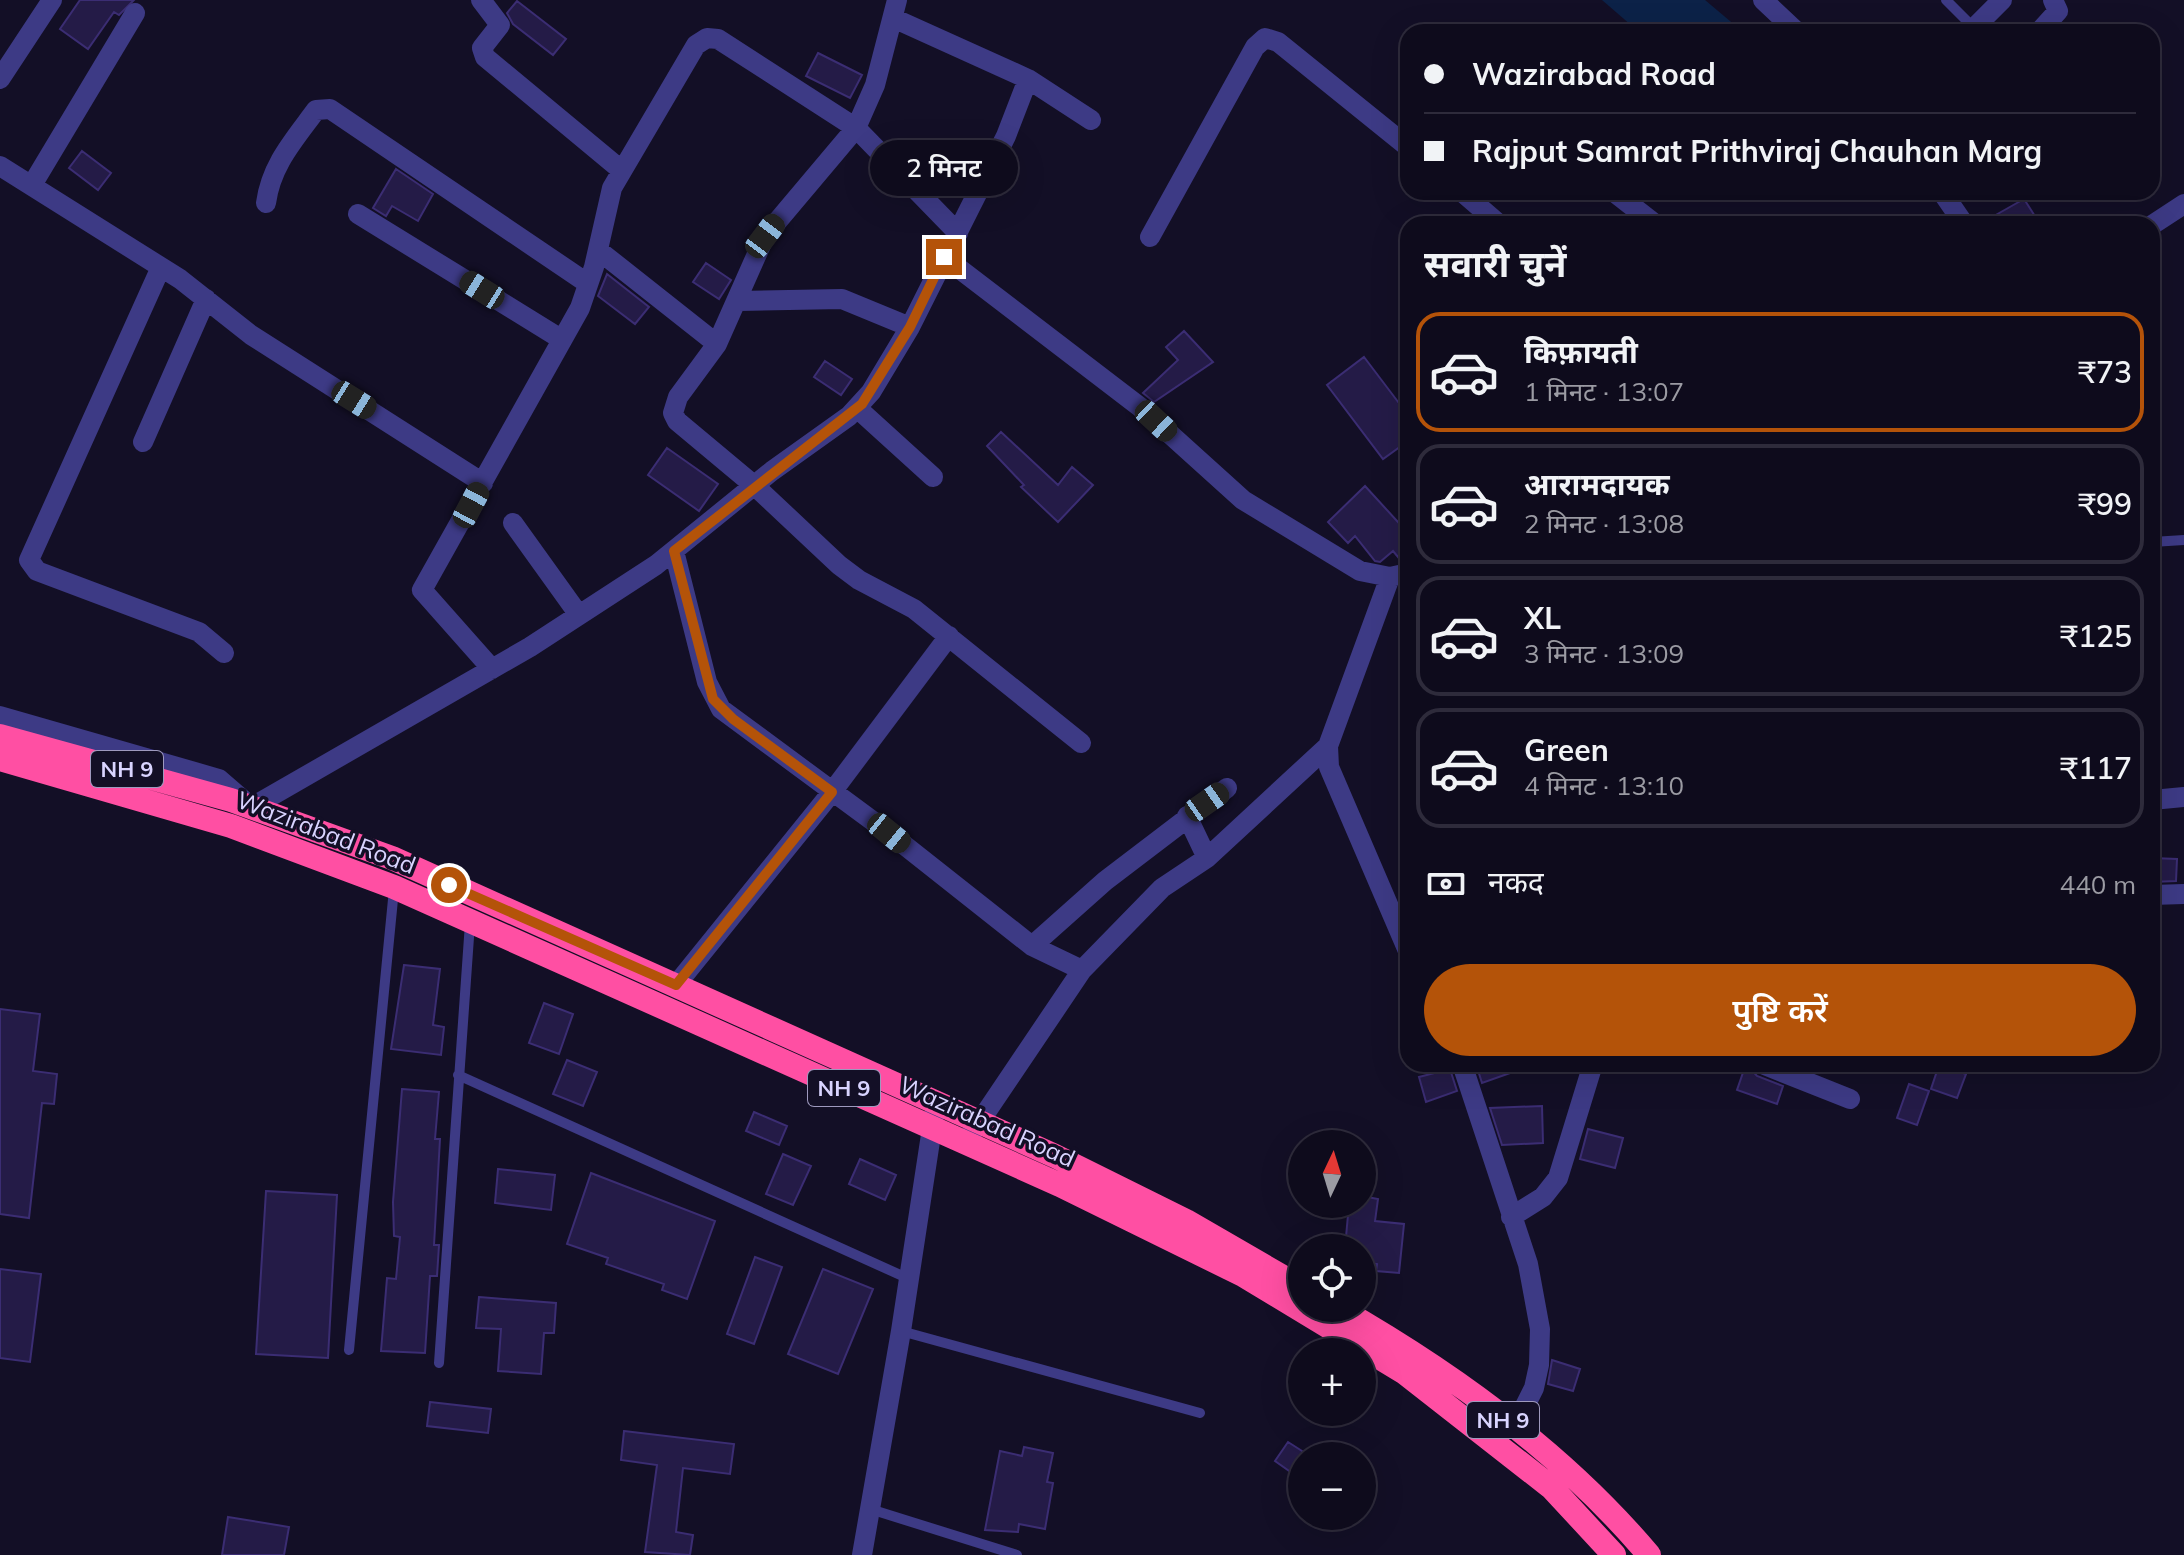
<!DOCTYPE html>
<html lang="hi">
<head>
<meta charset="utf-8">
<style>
	body { margin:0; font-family:Mulish,"Noto Sans Devanagari",sans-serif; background:#171425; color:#f1f3f6; height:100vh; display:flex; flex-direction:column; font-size:30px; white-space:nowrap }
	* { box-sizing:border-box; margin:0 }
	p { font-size:26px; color:#9b9ba3 }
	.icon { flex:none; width:44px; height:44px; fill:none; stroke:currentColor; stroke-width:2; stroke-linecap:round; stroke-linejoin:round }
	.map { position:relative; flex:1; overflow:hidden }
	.sheet { position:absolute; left:1400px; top:216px; width:760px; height:856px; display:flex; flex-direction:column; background:#0e0b1c; border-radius:24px; box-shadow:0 8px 32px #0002,0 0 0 2px #2e2b3b }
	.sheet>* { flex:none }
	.hud { position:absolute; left:1400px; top:24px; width:760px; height:176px; border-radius:24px; box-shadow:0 8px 32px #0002,0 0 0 2px #2e2b3b; display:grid; align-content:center; height:176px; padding:0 24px; background:#0e0b1c }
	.needle { width:52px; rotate:4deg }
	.buttons { position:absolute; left:1288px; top:1130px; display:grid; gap:16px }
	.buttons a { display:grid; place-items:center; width:88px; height:88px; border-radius:50%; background:#0e0b1c; box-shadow:0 8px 32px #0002,0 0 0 2px #2e2b3b; font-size:40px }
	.end { position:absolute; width:36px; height:36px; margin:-18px; border:10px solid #b45309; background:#fff; box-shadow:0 0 0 4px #fff }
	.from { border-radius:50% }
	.bubble { position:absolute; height:56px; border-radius:28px; background:#0e0b1c; box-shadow:0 8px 32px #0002,0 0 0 2px #2e2b3b; font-size:26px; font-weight:600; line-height:56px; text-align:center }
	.car { position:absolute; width:24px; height:48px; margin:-24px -12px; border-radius:10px; box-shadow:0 0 6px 2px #0007; background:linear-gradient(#222 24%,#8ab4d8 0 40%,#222 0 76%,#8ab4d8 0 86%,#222 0) }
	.hud b { display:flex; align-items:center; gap:28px; height:76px; font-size:30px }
	.hud b+b { border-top:2px solid #2e2b3b }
	.hud i { width:20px; height:20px; background:#f1f3f6 }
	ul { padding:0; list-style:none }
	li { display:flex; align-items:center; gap:24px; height:120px; margin:0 16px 12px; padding:0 8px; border:4px solid #2e2b3b; border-radius:24px }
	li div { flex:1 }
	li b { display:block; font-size:30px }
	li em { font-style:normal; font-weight:600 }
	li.current { border-color:#b45309 }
	li>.icon { width:72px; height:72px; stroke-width:1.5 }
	h2 { padding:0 24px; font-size:36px; line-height:96px }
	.pay { display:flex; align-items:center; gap:20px; height:88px; padding:0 24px; font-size:30px }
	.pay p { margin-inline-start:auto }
	.action { display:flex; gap:16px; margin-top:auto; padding:16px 24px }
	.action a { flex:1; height:92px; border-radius:48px; background:#b45309; color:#fff; font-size:32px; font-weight:600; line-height:92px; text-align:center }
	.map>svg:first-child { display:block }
	.water { fill:#0c2248 }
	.building { fill:#241b47; stroke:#3b2d73; stroke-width:2 }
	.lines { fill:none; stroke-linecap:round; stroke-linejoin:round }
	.lane { stroke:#3d3a85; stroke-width:10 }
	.street { stroke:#3d3a85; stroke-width:20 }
	.highway { stroke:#ff4fa3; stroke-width:24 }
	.route { stroke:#b45309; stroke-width:10 }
	.labels { text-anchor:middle; stroke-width:7; stroke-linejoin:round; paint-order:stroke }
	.shield { fill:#130f26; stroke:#9e99be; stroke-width:2 }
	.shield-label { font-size:22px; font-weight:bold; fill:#d9d4ff }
	.street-label { font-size:24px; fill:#d9d4ff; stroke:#130f26 }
</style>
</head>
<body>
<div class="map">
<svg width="2184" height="1555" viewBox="0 0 2184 1555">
	<rect width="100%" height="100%" fill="#130f26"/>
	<!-- water -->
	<path class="water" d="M1602 0H1705L1743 32H1639Z"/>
	<!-- building -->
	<path class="building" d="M80 0H134L119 15 114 12 88 49 60 29Z
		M517 1 566 39 553 55 513 24 507 13Z
		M818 53 862 75 850 98 806 76Z
		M82 151 111 173 98 190 69 168Z
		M396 169 433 194 418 221 392 206 386 216 373 208Z
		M2024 199 2040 224H1980Z
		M706 263 731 280 719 299 693 282Z
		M607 274 649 307 635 324 598 296Z
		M1184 331 1213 362 1154 402 1143 393 1178 360 1166 347Z
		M1364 357 1408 415V441L1383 459 1327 385Z
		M825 361 852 379 841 395 814 377Z
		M1001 432 1058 485 1072 467 1093 485 1058 522 1021 487 1024 485 987 446Z
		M667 448 718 484 699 511 648 475Z
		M1365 486 1408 533V549L1398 557 1393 551 1380 562 1375 561 1355 536 1348 543 1328 522Z
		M2152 858 2177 859 2176 881 2152 882Z
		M404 965 440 969 433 1025 444 1027 441 1055 391 1049Z
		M544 1003 573 1014 559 1054 529 1043Z
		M0 1009 40 1014 33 1071 57 1074 54 1104 42 1103 29 1218 0 1214Z
		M567 1060 597 1072 583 1106 553 1094Z
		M1476 1064H1529L1530 1066 1482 1083Z
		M1746 1064 1757 1076 1783 1086 1777 1104 1737 1090Z
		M1939 1065 1966 1074 1957 1098 1931 1089Z
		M1450 1069 1457 1091 1426 1102 1419 1077Z
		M1909 1084 1929 1091 1917 1125 1897 1118Z
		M402 1089 439 1092 435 1139H440L434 1245H439L437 1276H430L425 1353 381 1351 387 1278 396 1279 400 1237 394 1236 393 1202Z
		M1542 1106 1543 1143 1502 1145 1490 1108Z
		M754 1112 787 1126 779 1145 746 1131Z
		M1588 1129 1623 1138 1615 1168 1580 1159Z
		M783 1154 811 1166 793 1205 766 1194Z
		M860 1159 896 1175 885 1200 849 1184Z
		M498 1169 555 1175 551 1210 495 1203Z
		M591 1173 715 1221 687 1299 662 1290 664 1284 606 1264 608 1258 567 1244Z
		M266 1191 337 1195 328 1358 256 1354Z
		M1362 1196 1378 1199 1375 1221 1404 1224 1399 1273 1376 1271 1377 1264 1362 1262V1248H1345L1349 1204H1362Z
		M755 1257 782 1267 754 1344 727 1334Z
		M0 1269 41 1274 30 1362 0 1358Z
		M823 1269 873 1289 838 1374 788 1354Z
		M479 1297 556 1303 554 1333H544L541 1374 498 1371 501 1329 476 1328Z
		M1552 1360 1580 1369 1573 1391 1548 1384Z
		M430 1402 491 1409 488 1433 427 1426Z
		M624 1431 734 1444 730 1474 683 1468 676 1532 693 1535 690 1555 645 1552 657 1465 621 1460Z
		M1288 1442 1302 1451V1480L1275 1461Z
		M1024 1447 1053 1453 1047 1482 1053 1483 1045 1529 1019 1524 1018 1532 985 1530 1000 1451 1022 1456Z
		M228 1517 289 1527 284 1555H222Z"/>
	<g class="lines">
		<!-- lane -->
		<path class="lane" d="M1946 0 1974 28
			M2152 542 2184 540
			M458 1075 907 1278
			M901 1331 1200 1413
			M349 1350 394 889
			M439 1363 470 923
			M870 1509 1017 1555"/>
		<!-- street -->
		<path class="street" d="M481 0 500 25 482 48 485 57 620 169
			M897 0 875 85 856 128 765 236 717 344 678 397 673 413 677 421 756 487 839 565 859 580 914 609 1081 743
			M1763 0 1797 32
			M893 18 1028 79 1091 120
			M1970 32 2002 0
			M2039 32 2058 11 2053 0
			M0 79 52 0
			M0 166 180 279 251 335 483 483
			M32 185 135 13
			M1462 192 1499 224
			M1614 192 1655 224
			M1942 192 1964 224
			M266 203C271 165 294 140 316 110L330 109 587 283
			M358 214 561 339
			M2152 225 2184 204
			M1150 237 1255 47 1265 38 1278 42 1408 147
			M598 250 717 344
			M944 257 1140 407 1243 500 1360 571 1390 577 1408 573
			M161 267 29 560 37 571 199 632 224 653
			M738 301 842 299 910 327
			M857 408 933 477
			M143 442 206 299
			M513 523 579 615
			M674 551 707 682 721 709 889 833 1032 946 1082 970 966 1142
			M1390 577 1328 746 1329 767 1408 951
			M492 669 422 590 580 308 594 267 612 188 696 45 707 38 718 39 856 128 958 233
			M0 716 219 779 249 805
			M2152 800 2184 797
			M252 807 530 647 656 565 772 471 849 416 871 392 910 327 1006 136 1028 79
			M1187 816 1207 858
			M2152 895 2184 894
			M1032 946 1105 881 1227 788
			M1082 970 1162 888 1207 858 1328 746
			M676 985 832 792 949 636
			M1462 1064 1528 1264 1540 1329 1539 1365 1534 1388 1514 1428
			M1762 1064 1850 1099
			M1511 1217 1543 1197 1558 1178 1593 1064
			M862 1555 901 1331 934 1115"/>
		<!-- highway -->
		<path class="highway" d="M0 736 231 800 392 858 1055 1156 1186 1221 1302 1288
			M0 759 231 826 394 887 1060 1185 1243 1275 1405 1373 1552 1488 1614 1555
			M1338 1308C1452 1373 1564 1454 1649 1555"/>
	</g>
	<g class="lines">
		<!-- route -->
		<path class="route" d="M449 885 676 985 832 792 733 719 713 699 674 551 862 404 910 327 944 257"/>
	</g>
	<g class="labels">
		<!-- shield labels -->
		<g class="shield">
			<rect x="91" y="751" width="72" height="36" rx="6"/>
			<rect x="808" y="1070" width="72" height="36" rx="6"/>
			<rect x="1467" y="1402" width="72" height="36" rx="6"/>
		</g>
		<g class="shield-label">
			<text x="127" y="777">NH 9</text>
			<text x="844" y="1096">NH 9</text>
			<text x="1503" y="1428">NH 9</text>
		</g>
		<!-- street labels -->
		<g class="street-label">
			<text transform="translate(326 833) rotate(21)" y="8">Wazirabad Road</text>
			<text transform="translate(987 1122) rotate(24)" y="8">Wazirabad Road</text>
		</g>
	</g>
</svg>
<div class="buttons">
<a><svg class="needle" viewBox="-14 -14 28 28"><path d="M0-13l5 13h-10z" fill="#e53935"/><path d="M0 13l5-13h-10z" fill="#9b9ba3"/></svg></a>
<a><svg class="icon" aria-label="locate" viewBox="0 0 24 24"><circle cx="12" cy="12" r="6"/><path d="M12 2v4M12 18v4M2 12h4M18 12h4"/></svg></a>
<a>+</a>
<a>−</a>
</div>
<i class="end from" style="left:449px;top:885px"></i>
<i class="end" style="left:944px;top:257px"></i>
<div class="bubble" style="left:870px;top:140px;width:148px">2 मिनट</div>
<i class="car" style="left:765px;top:236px;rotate:37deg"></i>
<i class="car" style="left:482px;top:290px;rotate:302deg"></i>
<i class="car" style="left:354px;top:400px;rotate:122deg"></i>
<i class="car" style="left:1156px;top:421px;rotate:133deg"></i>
<i class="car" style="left:471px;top:505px;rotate:28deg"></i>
<i class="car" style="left:1207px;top:802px;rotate:55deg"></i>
<i class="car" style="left:889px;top:833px;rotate:129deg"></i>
<div class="hud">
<b><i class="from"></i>Wazirabad Road</b>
<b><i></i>Rajput Samrat Prithviraj Chauhan Marg</b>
</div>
<section class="sheet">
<h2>सवारी चुनें</h2>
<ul>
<li class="current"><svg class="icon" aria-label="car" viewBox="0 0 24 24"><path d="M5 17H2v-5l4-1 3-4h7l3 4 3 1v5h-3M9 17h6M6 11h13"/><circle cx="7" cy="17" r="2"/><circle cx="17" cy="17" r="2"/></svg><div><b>किफ़ायती</b><p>1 मिनट · 13:07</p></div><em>₹73</em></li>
<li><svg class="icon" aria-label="car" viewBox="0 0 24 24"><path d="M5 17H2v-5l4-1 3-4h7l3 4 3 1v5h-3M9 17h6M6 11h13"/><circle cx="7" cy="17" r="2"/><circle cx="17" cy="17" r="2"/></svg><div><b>आरामदायक</b><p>2 मिनट · 13:08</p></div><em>₹99</em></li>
<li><svg class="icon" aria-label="car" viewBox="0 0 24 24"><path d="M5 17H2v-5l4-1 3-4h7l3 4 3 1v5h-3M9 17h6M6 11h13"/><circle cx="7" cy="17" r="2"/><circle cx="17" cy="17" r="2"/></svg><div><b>XL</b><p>3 मिनट · 13:09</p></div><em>₹125</em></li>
<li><svg class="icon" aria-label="car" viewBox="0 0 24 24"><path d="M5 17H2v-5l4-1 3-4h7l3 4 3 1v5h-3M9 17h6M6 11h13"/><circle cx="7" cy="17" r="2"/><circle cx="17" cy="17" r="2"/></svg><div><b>Green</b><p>4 मिनट · 13:10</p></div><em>₹117</em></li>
</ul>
<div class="pay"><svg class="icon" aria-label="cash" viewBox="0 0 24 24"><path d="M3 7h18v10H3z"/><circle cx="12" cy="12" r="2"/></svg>नकद<p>440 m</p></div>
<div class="action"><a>पुष्टि करें</a></div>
</section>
</div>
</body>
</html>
